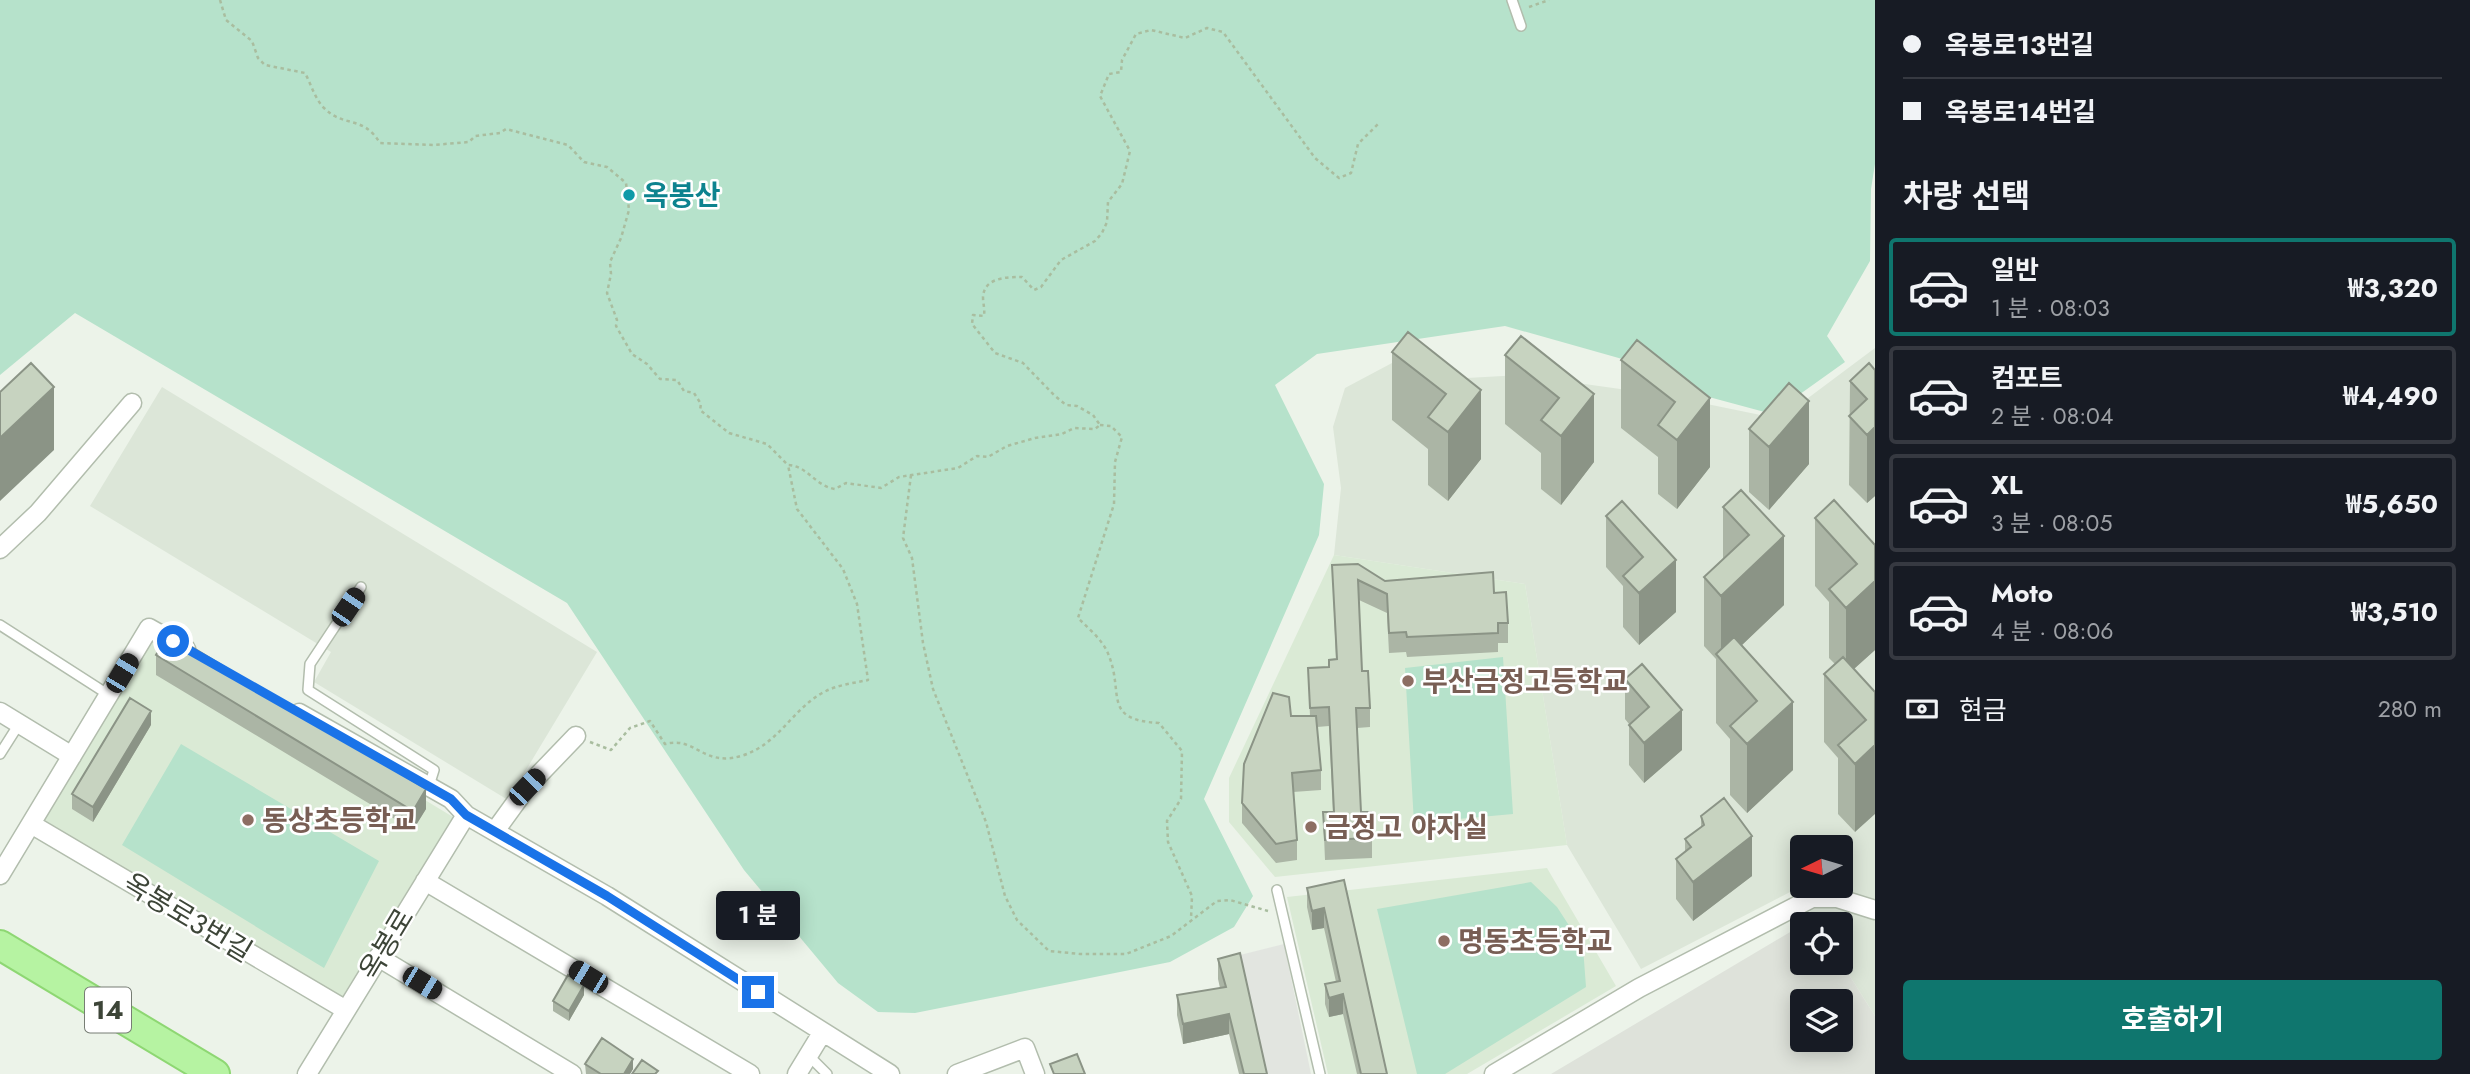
<!DOCTYPE html>
<html lang="ko">
<head>
<meta charset="utf-8">
<style>
	body { margin:0; font-family:Jost,"Noto Sans KR",sans-serif; background:#242831; color:#f1f3f6; height:100vh; display:flex; flex-direction:column; font-size:26px; white-space:nowrap }
	* { box-sizing:border-box; margin:0 }
	p { font-size:23px; color:#9ea1a6 }
	.icon { flex:none; width:38px; height:38px; fill:none; stroke:currentColor; stroke-width:2; stroke-linecap:round; stroke-linejoin:round }
	.map { position:relative; flex:1; overflow:hidden }
	.sheet { display:flex; flex-direction:column; background:#171b24; width:595px }
	.sheet>* { flex:none }
	.top-card { display:grid; align-content:center; height:154px; padding:0 28px; background:#171b24 }
	.needle { width:46px; rotate:265deg }
	.tools { position:absolute; left:1790px; top:835px; display:grid; gap:14px }
	.tools a { display:grid; place-items:center; width:63px; height:63px; border-radius:7px; background:#171b24; box-shadow:0 4px 18px #0003; font-size:35px }
	.end { position:absolute; width:32px; height:32px; margin:-16px; border:9px solid #1a73e8; background:#fff; box-shadow:0 0 0 4px #fff }
	.from { border-radius:50% }
	.bubble { position:absolute; height:49px; border-radius:7px; background:#171b24; box-shadow:0 4px 18px #0003; font-size:23px; font-weight:700; line-height:49px; text-align:center }
	.car { position:absolute; width:21px; height:42px; margin:-21px -10px; border-radius:9px; box-shadow:0 0 5px 2px #0007; background:linear-gradient(#222 24%,#8ab4d8 0 40%,#222 0 76%,#8ab4d8 0 86%,#222 0) }
	.top-card b { display:flex; align-items:center; gap:24px; height:66px; font-size:26px }
	.top-card b+b { border-top:2px solid #363941 }
	.top-card i { width:18px; height:18px; background:#f1f3f6 }
	ul { padding:0; list-style:none }
	li { display:flex; align-items:center; gap:21px; height:98px; margin:0 14px 10px; padding:0 14px; border:4px solid #363941; border-radius:7px }
	li div { flex:1 }
	li b { display:block; font-size:26px }
	li em { font-style:normal; font-weight:700 }
	li.on { border-color:#0f766e }
	li>.icon { width:63px; height:63px; stroke-width:1.5 }
	h2 { padding:0 28px; font-size:32px; line-height:84px }
	.pay { display:flex; align-items:center; gap:18px; height:77px; padding:0 28px; font-size:26px }
	.pay p { margin-inline-start:auto }
	.action { display:flex; gap:14px; margin-top:auto; padding:14px 28px }
	.action a { flex:1; height:80px; border-radius:7px; background:#0f766e; color:#fff; font-size:28px; font-weight:700; line-height:80px; text-align:center }
	main { display:flex; flex:1; min-height:0 }
	.map>svg:first-child { display:block }
	.residential { fill:#dce6d8; fill-rule:evenodd }
	.industrial { fill:#dee2da; fill-rule:evenodd }
	.education { fill:#daead5 }
	.green { fill:#b6e2cb }
	.parking { fill:#e2e5e0 }
	.lines { fill:none; stroke-linecap:round; stroke-linejoin:round }
	.lane-casing { stroke:#b2bdad; stroke-width:12 }
	.street-casing { stroke:#b2bdad; stroke-width:21 }
	.primary-casing { stroke:#8ed773; stroke-width:32 }
	.path { stroke:#a9bd9f; stroke-width:2.5; stroke-dasharray:3.5 3.5; stroke-linecap:butt }
	.lane { stroke:#fff; stroke-width:9 }
	.street { stroke:#fff; stroke-width:18 }
	.primary { stroke:#b6f3a2; stroke-width:28 }
	.wall { fill:#abb5a5 }
	.shaded-wall { fill:#8b9486 }
	.building { fill:#c7d3c0; stroke:#8b9486; stroke-width:2 }
	.route { stroke:#1a73e8; stroke-width:9 }
	.culture-dot { fill:#0f9aa8; stroke:#fff; stroke-width:2.5 }
	.education-dot { fill:#8d6e63; stroke:#fff; stroke-width:2.5 }
	.labels { text-anchor:middle; stroke-width:5; stroke-linejoin:round; paint-order:stroke }
	.shield { fill:#fff; stroke:#777d74; stroke-width:2 }
	.shield-label { font-size:26px; font-weight:bold; fill:#3d4538 }
	.culture-label { font-size:28px; font-weight:bold; fill:#0d838f; stroke:#fff; text-anchor:start }
	.education-label { font-size:28px; font-weight:bold; fill:#785e54; stroke:#fff; text-anchor:start }
	.street-label { font-size:28px; fill:#3d4538; stroke:#fff }
</style>
</head>
<body>
<main>
<div class="map">
<svg width="1875" height="1074" viewBox="0 0 1875 1074">
	<rect width="100%" height="100%" fill="#ecf3e9"/>
	<!-- residential -->
	<path class="residential" d="M1875 348V1016L1841 962V924H1817L1798 888 1641 969 1567 845 1525 584 1334 555 1341 488 1333 427 1345 388 1392 363 1449 379 1521 375 1663 395 1780 419ZM1802 847H1841V886H1802Z
		M162 387 597 652 508 800 314 682 331 652 90 506Z"/>
	<!-- industrial -->
	<path class="industrial" d="M1802 925V962H1841L1875 1016V1074H1551ZM1802 1001H1841V1040H1802Z"/>
	<!-- education -->
	<path class="education" d="M1334 555 1525 584 1567 845 1275 877 1229 822V778Z
		M158 638 453 817 339 1002 42 824 152 639Z
		M1547 868 1616 986 1467 1074H1328L1287 897Z"/>
	<!-- green -->
	<path class="green" d="M0 0H1875V164L1871 189 1870 261 1827 336 1845 362 1772 414 1683 390 1647 366 1505 326 1317 354 1275 385 1324 484 1319 535 1204 799 1253 896 1234 927 1170 962 915 1013 878 1012 838 983 744 870 567 603 75 313 0 375Z
		M1503 657 1513 814 1414 823 1405 668Z
		M181 744 379 861 324 968 122 845Z
		M1531 882 1557 907 1583 947 1586 987 1445 1074H1417L1377 909Z"/>
	<!-- parking -->
	<path class="parking" d="M1284 944 1311 1074H1264L1240 955Z"/>
	<g class="lines">
		<defs>
			<path id="lane" d="M1512 0 1521 26
				M361 587 310 664 308 690 434 770 429 786
				M0 625 109 695
				M0 754 19 724
				M1277 890 1320 1074
				M808 1055 827 1074"/>
			<path id="street" d="M0 549 38 513 132 403
				M0 712 72 756
				M299 713 451 799 466 815 607 896 890 1074
				M31 824 346 1010
				M495 831 527 787 576 736
				M0 875 149 628 186 649
				M425 881 750 1074
				M378 957 572 1074
				M307 1074 466 815
				M797 1074 822 1033
				M957 1074 1025 1048 1035 1074
				M1494 1074 1639 988 1812 898H1837L1875 910"/>
			<path id="primary" d="M0 945 215 1074"/>
		</defs>
		<!-- lane casing -->
		<use href="#lane" class="lane-casing"/>
		<!-- street casing -->
		<use href="#street" class="street-casing"/>
		<!-- primary casing -->
		<use href="#primary" class="primary-casing"/>
		<!-- path -->
		<path class="path" d="M220 0 226 20 252 41 258 58 265 65 305 73C311 84 315 99 324 108 344 128 363 115 380 143L433 145 469 142 475 136 500 133 506 129 568 145 584 162 607 167 626 183 629 210 621 238 610 262 611 274 607 293 617 320 616 326 632 354 647 364 660 379 677 380 684 391 694 393 701 404 700 410 729 433 767 444 788 465C808 466 815 486 835 489L846 483 881 488 899 477 958 468 977 456 988 457 1007 446 1035 438 1062 434 1074 428 1095 429 1100 425 1093 415 1077 406 1066 405 1054 395 1023 363 995 353 972 324 973 315 984 316C985 308 983 304 983 297 984 277 1008 277 1022 277L1034 290 1041 287 1061 260 1095 241 1102 233 1107 222 1108 202 1122 184 1130 151 1100 96 1109 74 1121 72 1122 60 1136 34 1151 30 1185 38 1207 28 1223 32 1315 158 1339 178 1351 173 1358 144 1379 123
			M1529 7 1549 0
			M1100 425 1111 426 1122 437 1115 462 1114 504 1078 618C1089 629 1104 641 1109 656 1124 694 1102 720 1159 723L1182 751 1181 799 1167 821 1168 842 1192 896 1191 919
			M911 475 903 538 912 558 923 643 933 689 986 822 1005 896 1017 920 1049 951 1080 954H1126L1171 936 1217 901 1230 900 1268 911
			M590 742 611 750 630 728 650 721 665 744C696 736 702 767 741 756 779 745 793 707 826 691 838 685 854 683 868 680L857 604 843 569 797 509 788 465"/>
		<!-- lane -->
		<use href="#lane" class="lane"/>
		<!-- street -->
		<use href="#street" class="street"/>
		<!-- primary -->
		<use href="#primary" class="primary"/>
	</g>
	<!-- wall -->
	<path class="wall" d="M1392 352 1481 390V459L1448 501 1428 485V449L1392 420Z
		M1505 355 1594 394V462L1561 505 1541 489V453L1505 424Z
		M1621 360 1710 398V467L1677 509 1658 494V457L1621 428Z
		M1875 370V496L1867 503 1849 485 1850 381Z
		M1749 429 1809 464 1769 510 1749 492Z
		M1741 490 1784 605 1742 645 1793 770 1747 813 1730 795V739L1716 723V659L1704 646V577L1723 559V507Z
		M1622 501 1676 612 1639 645 1623 627V586L1606 567V516Z
		M1815 518 1875 545V650L1854 669 1875 692 1855 832 1838 814V758L1824 742V674L1835 664 1829 658V602L1815 586Z
		M1332 565 1385 581 1494 593 1508 623V643H1498V652L1407 657 1406 652 1389 653 1387 613 1359 600 1362 671 1370 708V727L1357 728 1361 812 1372 838V858L1325 860 1323 812H1333L1329 726 1317 727 1321 770V790L1293 792 1297 840V860L1276 863 1242 823V803L1291 716H1310L1308 668 1329 667 1336 659Z
		M156 655 426 809 413 830 156 675Z
		M1642 664 1682 750 1644 783 1629 765V724L1625 719V679Z
		M151 725 93 822 72 809V794Z
		M1701 816 1752 876 1693 921 1676 899V859L1685 852V839L1701 827Z
		M1344 880 1387 1074H1357L1343 1014 1329 1017 1325 1004V984L1336 982 1324 928 1312 930 1307 907V888Z
		M1218 959 1267 1074H1239L1229 1034 1183 1044 1177 1015V995L1220 988 1218 979Z
		M584 995 569 1021 553 1011V1001Z
		M585 1064 633 1069 630 1074H586Z"/>
	<!-- shaded-wall -->
	<path class="shaded-wall" d="M54 387V450L0 501V438Z
		M1481 390V459L1448 501V432Z
		M1594 394V462L1561 505V436Z
		M1710 398V467L1677 509V440Z
		M1809 401V464L1769 510V447Z
		M1875 427V496L1867 503V435Z
		M1784 536V605L1723 663 1721 660V596Z
		M1676 560V612L1639 645V593Z
		M1875 581V650L1846 676V608Z
		M1793 702V770L1747 813V744Z
		M1682 710V750L1644 783V743Z
		M151 711V725L93 822V807Z
		M1875 745V814L1855 832V764Z
		M426 789V809L413 830V811Z
		M1752 836V876L1693 921V882Z
		M1324 908V928L1312 930V911Z
		M584 985V995L569 1021V1011Z
		M1343 994V1014L1329 1017V998Z
		M1229 1014V1034L1183 1044V1024Z
		M633 1059V1069L630 1074H624Z"/>
	<!-- building -->
	<path class="building" d="M1408 332 1481 390 1448 432 1428 417 1446 394 1392 352Z
		M1521 336 1594 394 1561 436 1541 420 1559 398 1505 355Z
		M1637 340 1710 398 1677 440 1658 425 1675 402 1621 360Z
		M31 363 54 387 0 438V392Z
		M1869 363 1875 370V427L1867 435 1849 416 1867 399 1850 381Z
		M1789 383 1809 401 1769 447 1749 429Z
		M1741 490 1784 536 1721 596 1704 577 1749 535 1723 507Z
		M1834 500 1875 545V581L1846 608 1829 589 1857 564 1815 518Z
		M1622 501 1676 560 1639 593 1623 576 1643 557 1606 516Z
		M1358 564 1385 581 1493 572 1494 593 1506 592 1508 623H1498V633L1407 637 1406 632 1389 633 1387 594 1358 580 1362 671H1368L1370 708H1356L1361 812H1371L1372 838 1325 840 1323 812H1334L1329 707 1310 708 1308 668 1329 667V660L1337 659 1332 565Z
		M169 633 426 789 413 811 156 655Z
		M1734 637 1793 702 1747 744 1730 726 1757 701 1716 654Z
		M1843 657 1875 692V745L1855 764 1838 745 1866 720 1824 674Z
		M1642 664 1682 710 1644 743 1629 725 1649 707 1625 679Z
		M1273 693 1289 697 1291 716H1316L1321 770 1292 773 1297 840 1276 844 1242 803 1244 764Z
		M130 698 151 711 93 807 72 794Z
		M1724 798 1752 836 1693 882 1676 859 1691 847 1685 839 1704 825 1701 816Z
		M1344 880 1387 1074H1361L1343 994 1329 998 1325 984 1340 981 1324 908 1312 911 1307 888Z
		M1240 953 1267 1074H1244L1229 1014 1183 1024 1177 995 1226 987 1218 959Z
		M568 975 584 985 569 1011 553 1001Z
		M602 1038 633 1059 624 1074H601L585 1064Z
		M1077 1054 1085 1074H1054L1050 1064Z
		M642 1060 658 1071 655 1074H632Z"/>
	<g class="lines">
		<!-- route -->
		<path class="route" d="M173 641 451 799 466 815 607 896 758 992"/>
	</g>
	<!-- markers -->
	<circle class="culture-dot" cx="629" cy="195" r="7"/>
	<g class="education-dot">
		<circle cx="1408" cy="681" r="7"/>
		<circle cx="248" cy="820" r="7"/>
		<circle cx="1311" cy="827" r="7"/>
		<circle cx="1444" cy="941" r="7"/>
	</g>
	<g class="labels">
		<!-- shield labels -->
		<rect class="shield" x="85" y="987.5" width="46" height="45" rx="5"/>
		<g class="shield-label">
			<text x="108" y="1019">14</text>
		</g>
		<!-- culture labels -->
		<g class="culture-label">
			<text x="643" y="205">옥봉산</text>
		</g>
		<!-- education labels -->
		<g class="education-label">
			<text x="1422" y="691">부산금정고등학교</text>
			<text x="262" y="830">동상초등학교</text>
			<text x="1325" y="837">금정고 야자실</text>
			<text x="1458" y="951">명동초등학교</text>
		</g>
		<!-- street labels -->
		<g class="street-label">
			<text transform="translate(188 917) rotate(31)" y="10">옥봉로3번길</text>
			<text transform="translate(386 944) rotate(-59)" y="10">옥봉로</text>
		</g>
	</g>
</svg>
<div class="tools">
<a><svg class="needle" viewBox="-14 -14 28 28"><path d="M0-13l5 13h-10z" fill="#e53935"/><path d="M0 13l5-13h-10z" fill="#9ea1a6"/></svg></a>
<a><svg class="icon" aria-label="locate" viewBox="0 0 24 24"><circle cx="12" cy="12" r="6"/><path d="M12 2v4M12 18v4M2 12h4M18 12h4"/></svg></a>
<a><svg class="icon" aria-label="layers" viewBox="0 0 24 24"><path d="M12 4l9 5-9 5-9-5zM3 14l9 5 9-5"/></svg></a>
</div>
<i class="end from" style="left:173px;top:641px"></i>
<i class="end" style="left:758px;top:992px"></i>
<div class="bubble" style="left:716px;top:891px;width:84px">1 분</div>
<i class="car" style="left:348px;top:607px;rotate:34deg"></i>
<i class="car" style="left:122px;top:673px;rotate:31deg"></i>
<i class="car" style="left:527px;top:787px;rotate:44deg"></i>
<i class="car" style="left:588px;top:977px;rotate:301deg"></i>
<i class="car" style="left:422px;top:983px;rotate:121deg"></i>
</div>
<section class="sheet">
<div class="top-card">
<b><i class="from"></i>옥봉로13번길</b>
<b><i></i>옥봉로14번길</b>
</div>
<h2>차량 선택</h2>
<ul>
<li class="on"><svg class="icon" aria-label="car" viewBox="0 0 24 24"><path d="M5 17H2v-5l4-1 3-4h7l3 4 3 1v5h-3M9 17h6M6 11h13"/><circle cx="7" cy="17" r="2"/><circle cx="17" cy="17" r="2"/></svg><div><b>일반</b><p>1 분 · 08:03</p></div><em>₩3,320</em></li>
<li><svg class="icon" aria-label="car" viewBox="0 0 24 24"><path d="M5 17H2v-5l4-1 3-4h7l3 4 3 1v5h-3M9 17h6M6 11h13"/><circle cx="7" cy="17" r="2"/><circle cx="17" cy="17" r="2"/></svg><div><b>컴포트</b><p>2 분 · 08:04</p></div><em>₩4,490</em></li>
<li><svg class="icon" aria-label="car" viewBox="0 0 24 24"><path d="M5 17H2v-5l4-1 3-4h7l3 4 3 1v5h-3M9 17h6M6 11h13"/><circle cx="7" cy="17" r="2"/><circle cx="17" cy="17" r="2"/></svg><div><b>XL</b><p>3 분 · 08:05</p></div><em>₩5,650</em></li>
<li><svg class="icon" aria-label="car" viewBox="0 0 24 24"><path d="M5 17H2v-5l4-1 3-4h7l3 4 3 1v5h-3M9 17h6M6 11h13"/><circle cx="7" cy="17" r="2"/><circle cx="17" cy="17" r="2"/></svg><div><b>Moto</b><p>4 분 · 08:06</p></div><em>₩3,510</em></li>
</ul>
<div class="pay"><svg class="icon" aria-label="cash" viewBox="0 0 24 24"><path d="M3 7h18v10H3z"/><circle cx="12" cy="12" r="2"/></svg>현금<p>280 m</p></div>
<div class="action"><a>호출하기</a></div>
</section>
</main>
</body>
</html>
